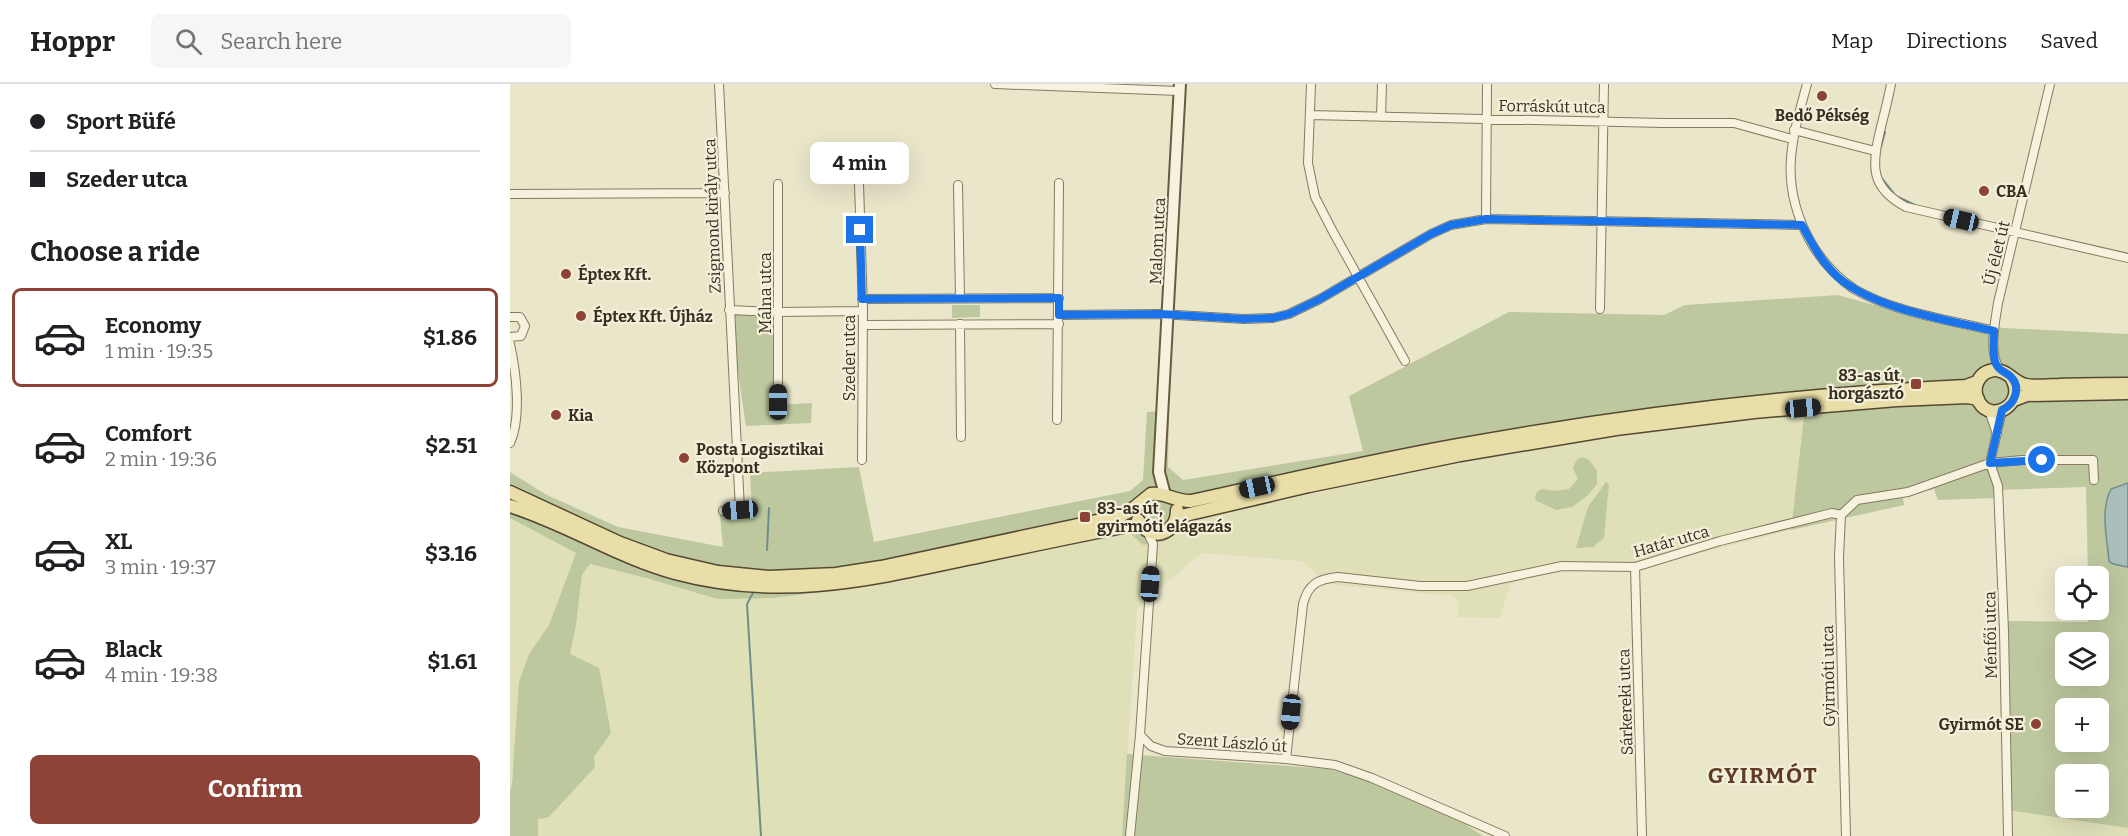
<!DOCTYPE html>
<html lang="en">
<head>
<meta charset="utf-8">
<style>
	body { margin:0; font-family:Bitter,serif; background:#f6f6f6; color:#202124; height:100vh; display:flex; flex-direction:column; font-size:22px; white-space:nowrap }
	* { box-sizing:border-box; margin:0 }
	p { font-size:20px; color:#757577 }
	.icon { flex:none; width:33px; height:33px; fill:none; stroke:currentColor; stroke-width:2; stroke-linecap:round; stroke-linejoin:round }
	.map { position:relative; flex:1; overflow:hidden }
	.details { display:flex; flex-direction:column; background:#fff; width:510px }
	.details>* { flex:none }
	.hud { display:grid; align-content:center; height:132px; padding:0 30px; background:#fff }
	.tools { position:absolute; left:1545px; top:482px; display:grid; gap:12px }
	.tools a { display:grid; place-items:center; width:54px; height:54px; border-radius:9px; background:#fff; box-shadow:0 6px 24px #0002; font-size:30px }
	.end { position:absolute; width:27px; height:27px; margin:-14px; border:8px solid #1a73e8; background:#fff; box-shadow:0 0 0 3px #fff }
	.from { border-radius:50% }
	.bubble { position:absolute; height:42px; border-radius:9px; background:#fff; box-shadow:0 6px 24px #0002; font-size:20px; font-weight:700; line-height:42px; text-align:center }
	.car { position:absolute; width:18px; height:36px; margin:-18px -9px; border-radius:8px; box-shadow:0 0 4px 2px #0007; background:linear-gradient(#222 24%,#8ab4d8 0 40%,#222 0 76%,#8ab4d8 0 86%,#222 0) }
	.hud b { display:flex; align-items:center; gap:21px; height:57px; font-size:22px }
	.hud b+b { border-top:2px solid #e0e0e0 }
	.hud i { width:15px; height:15px; background:#202124 }
	ul { padding:0; list-style:none }
	li { display:flex; align-items:center; gap:18px; height:99px; margin:0 12px 9px; padding:0 18px; border:3px solid transparent; border-radius:9px }
	li div { flex:1 }
	li b { display:block; font-size:22px }
	li em { font-style:normal; font-weight:700 }
	li.current { border-color:#8e4336 }
	li>.icon { width:54px; height:54px; stroke-width:1.5 }
	h2 { padding:0 30px; font-size:27px; line-height:72px }
	.button { display:flex; gap:12px; margin-top:auto; padding:12px 30px }
	.button a { flex:1; height:69px; border-radius:9px; background:#8e4336; color:#fff; font-size:24px; font-weight:700; line-height:69px; text-align:center }
	header { display:flex; align-items:center; gap:36px; box-sizing:border-box; height:84px; padding:0 30px; background:#fff; border-bottom:2px solid #e0e0e0 }
	header strong { font-size:28px }
	nav { display:flex; gap:33px; margin-inline-start:auto; font-size:21px }
	.search { width:420px; height:54px; background:#f6f6f6; display:flex; align-items:center; gap:15px; box-sizing:border-box; padding:0 21px; border-radius:9px; color:#757577; font-size:22px }
	main { display:flex; flex:1; min-height:0 }
	.map>svg:first-child { display:block }
	.farmland { fill:#dfdfb8 }
	.green { fill:#bdc89f; fill-rule:evenodd }
	.water { fill:#aabfbc; stroke:#718d8b; stroke-width:1.5 }
	.lines { fill:none; stroke-linecap:round; stroke-linejoin:round }
	.stream { stroke:#718d8b; stroke-width:2 }
	.street-casing { stroke:#857a60; stroke-width:10 }
	.secondary-casing { stroke:#675b43; stroke-width:14 }
	.primary-casing { stroke:#544834; stroke-width:15 }
	.street { stroke:#f6f2dd; stroke-width:8 }
	.secondary { stroke:#f6f2dd; stroke-width:10 }
	.primary { stroke:#e9dea7; stroke-width:12 }
	.route { stroke:#1a73e8; stroke-width:8 }
	.poi-dot { fill:#8e4336; stroke:#f3efd9; stroke-width:2 }
	.labels { text-anchor:middle; stroke-width:4.5; stroke-linejoin:round; paint-order:stroke }
	.street-label { font-size:16px; fill:#373022; stroke:#f3efd9 }
	.poi-label { font-size:16px; font-weight:bold; fill:#373022; stroke:#f3efd9; text-anchor:start }
	.district-label { font-size:22px; font-weight:bold; letter-spacing:1.5px; fill:#5f3b26; stroke:#f3efd9 }
</style>
</head>
<body>
<header>
<strong>Hoppr</strong>
<div class="search"><svg class="icon" aria-label="search" viewBox="0 0 24 24"><circle cx="10" cy="10" r="6"/><path d="M15 15l6 6"/></svg>Search here</div>
<nav><a>Map</a><a>Directions</a><a>Saved</a></nav>
</header>
<main>
<section class="details">
<div class="hud">
<b><i class="from"></i>Sport Büfé</b>
<b><i></i>Szeder utca</b>
</div>
<h2>Choose a ride</h2>
<ul>
<li class="current"><svg class="icon" aria-label="car" viewBox="0 0 24 24"><path d="M5 17H2v-5l4-1 3-4h7l3 4 3 1v5h-3M9 17h6M6 11h13"/><circle cx="7" cy="17" r="2"/><circle cx="17" cy="17" r="2"/></svg><div><b>Economy</b><p>1 min · 19:35</p></div><em>$1.86</em></li>
<li><svg class="icon" aria-label="car" viewBox="0 0 24 24"><path d="M5 17H2v-5l4-1 3-4h7l3 4 3 1v5h-3M9 17h6M6 11h13"/><circle cx="7" cy="17" r="2"/><circle cx="17" cy="17" r="2"/></svg><div><b>Comfort</b><p>2 min · 19:36</p></div><em>$2.51</em></li>
<li><svg class="icon" aria-label="car" viewBox="0 0 24 24"><path d="M5 17H2v-5l4-1 3-4h7l3 4 3 1v5h-3M9 17h6M6 11h13"/><circle cx="7" cy="17" r="2"/><circle cx="17" cy="17" r="2"/></svg><div><b>XL</b><p>3 min · 19:37</p></div><em>$3.16</em></li>
<li><svg class="icon" aria-label="car" viewBox="0 0 24 24"><path d="M5 17H2v-5l4-1 3-4h7l3 4 3 1v5h-3M9 17h6M6 11h13"/><circle cx="7" cy="17" r="2"/><circle cx="17" cy="17" r="2"/></svg><div><b>Black</b><p>4 min · 19:38</p></div><em>$1.61</em></li>
</ul>
<div class="button"><a>Confirm</a></div>
</section>
<div class="map">
<svg width="1618" height="752" viewBox="0 0 1618 752">
	<rect width="100%" height="100%" fill="#eae6ca"/>
	<!-- farmland -->
	<path class="farmland" d="M1295 333 1281 446 1128 485 1050 486 1000 500 990 534 948 533V517L942 512 817 500 792 477 691 469 627 525 612 752H28V735L84 673 101 649 60 571 66 541 72 491 80 480 136 494 263 514 344 504 1107 347 1210 336Z
		M0 434 66 469 39 541 19 570 0 706Z
		M1497 726 1618 744V752H1497Z"/>
	<!-- green -->
	<path class="green" d="M1328 211 1421 237 1494 244 1618 250V744L1497 726V537L1578 538V525H1588V492H1578L1576 403 1486 406 1485 414 1428 416 1424 405 1393 413 1394 421 1281 446 1294 333 1210 336 1107 347 668 436 655 457 633 461 613 443 463 480 344 504 263 514 208 515 136 494 80 480 72 491 66 541 60 570 89 584 101 649 84 673 85 683 39 733 28 735V752H0V706L2 699 9 598 19 570 39 541 66 469 0 434V388L35 410 108 443 213 463 210 431 242 426 240 389 349 383 364 458 620 407 633 396 637 328 659 326 658 383 673 396 853 367 839 312 999 228 1154 231 1175 221ZM1556 558H1588V591H1556ZM1556 624H1588V657H1556ZM1556 690H1588V723H1556Z
		M442 221H470V233L442 234Z
		M262 229 265 321 302 319 301 339 236 342 224 261V230Z
		M1071 373 1078 375 1087 386V400L1077 412 1062 423 1046 426 1025 416 1026 409 1031 405 1044 407 1059 405 1068 395 1063 384 1066 377Z
		M1096 398 1099 400 1094 454 1083 463 1066 464 1078 423Z
		M617 670 819 685 863 698 955 740 973 752H612Z"/>
	<!-- water -->
	<path class="water" d="M1618 399V483L1603 480 1599 477C1597 453 1590 427 1601 405Z"/>
	<g class="lines">
		<!-- stream -->
		<path class="stream" d="M1371 63 1375 48
			M1371 93 1386 112 1407 122
			M257 466 259 424
			M244 507 237 520 251 752"/>
		<defs>
			<path id="street" d="M209 0 230 426 213 427
				M485 0 669 7
				M801 0 798 79 805 113 822 146 895 277
				M1297 0C1281 58 1269 98 1299 155 1310 175 1325 192 1344 205 1383 228 1440 236 1484 247
				M1381 0C1378 16 1374 31 1370 47 1361 83 1361 104 1396 123L1618 174
				M800 31 1153 39H1224L1282 55
				M871 33 872 0
				M1284 46 1365 67
				M349 100 353 227 352 376
				M448 101 450 214
				M0 110 215 109
				M976 135 977 0
				M352 215 549 214
				M1090 225 1094 0
				M219 226 268 228 353 227
				M549 231 650 230 734 235 763 234 779 230 810 215 921 150 941 141 976 135 1292 141
				M0 233H10L15 242 11 252 0 253
				M450 240 451 353
				M353 241 549 240
				M0 260C6 287 12 333 0 359
				M1490 287C1478 268 1485 239 1488 219L1540 0
				M268 318V100
				M1479 326 1487 350
				M1492 326 1480 379 1488 402 1494 547 1498 752
				M547 336 549 99
				M1331 431 1329 473 1336 752
				M1125 483 1132 752
				M630 651 641 662 655 667 776 675 825 681 862 694 995 752
				M776 675 793 520C798 500 808 495 828 493L910 502H957L1052 482 1125 483 1210 457 1322 429 1331 431 1347 416 1398 408 1480 379 1512 376H1583L1584 396
				M620 752 630 651 643 460 637 447"/>
			<path id="secondary" d="M655 411 649 388 670 0"/>
			<path id="primary" d="M1502 295C1516 320 1482 340 1469 318 1461 305 1468 288 1484 286 1497 285 1504 299 1516 301 1526 303 1538 301 1549 301 1572 300 1595 300 1618 300
				M1504 316 1517 311 1618 309
				M0 408 110 459 156 476 208 488 259 493 326 490 371 483 610 432 620 427 641 410C655 408 666 418 681 417 768 398 855 378 943 362 1112 331 1284 310 1456 302L1467 298
				M0 422C57 440 107 473 165 489 265 516 350 498 448 477 505 465 561 453 618 442H631
				M667 433 799 402 950 371 1106 345 1244 328 1387 316 1458 313 1468 315
				M628 436C640 459 667 451 667 426"/>
		</defs>
		<!-- street casing -->
		<use href="#street" class="street-casing"/>
		<!-- secondary casing -->
		<use href="#secondary" class="secondary-casing"/>
		<!-- primary casing -->
		<use href="#primary" class="primary-casing"/>
		<!-- street -->
		<use href="#street" class="street"/>
		<!-- secondary -->
		<use href="#secondary" class="secondary"/>
		<!-- primary -->
		<use href="#primary" class="primary"/>
	</g>
	<g class="lines">
		<!-- route -->
		<path class="route" d="M350 146 352 215 549 214V231L650 230 734 235 763 234 779 230 810 215 921 150 941 141 976 135 1292 141C1302 160 1312 179 1329 194 1365 225 1438 236 1484 247 1484 257 1482 271 1486 280 1489 287 1494 287 1500 292 1512 303 1505 320 1492 326L1480 379 1532 376"/>
	</g>
	<!-- markers -->
	<g class="poi-dot">
		<circle cx="1312" cy="12" r="6"/>
		<circle cx="1474" cy="107" r="6"/>
		<circle cx="56" cy="190" r="6"/>
		<circle cx="71" cy="232" r="6"/>
		<rect x="1400" y="294" width="12" height="12" rx="3"/>
		<circle cx="46" cy="331" r="6"/>
		<circle cx="174" cy="374" r="6"/>
		<rect x="569" y="427" width="12" height="12" rx="3"/>
		<circle cx="1526" cy="640" r="6"/>
	</g>
	<g class="labels">
		<!-- street labels -->
		<g class="street-label">
			<text transform="translate(1042 22) rotate(1)" y="6">Forráskút utca</text>
			<text transform="translate(202 132) rotate(-92)" y="6">Zsigmond király utca</text>
			<text transform="translate(647 157) rotate(-87)" y="6">Malom utca</text>
			<text transform="translate(1486 169) rotate(-76)" y="6">Új élet út</text>
			<text transform="translate(255 209) rotate(-90)" y="6">Málna utca</text>
			<text transform="translate(339 274) rotate(-90)" y="6">Szeder utca</text>
			<text transform="translate(1161 457) rotate(-16)" y="6">Határ utca</text>
			<text transform="translate(1480 551) rotate(-91)" y="6">Ménfői utca</text>
			<text transform="translate(1318 592) rotate(-91)" y="6">Gyirmóti utca</text>
			<text transform="translate(1115 618) rotate(-92)" y="6">Sárkereki utca</text>
			<text transform="translate(722 658) rotate(4)" y="6">Szent László út</text>
		</g>
		<!-- poi labels -->
		<g class="poi-label">
			<text x="1312" y="37" text-anchor="middle">Bedő Pékség</text>
			<text x="1486" y="113">CBA</text>
			<text x="68" y="196">Éptex Kft.</text>
			<text x="83" y="238">Éptex Kft. Újház</text>
			<text x="1394" y="297" text-anchor="end">83-as út,<tspan x="1394" dy="18">horgásztó</tspan></text>
			<text x="58" y="337">Kia</text>
			<text x="186" y="371">Posta Logisztikai<tspan x="186" dy="18">Központ</tspan></text>
			<text x="587" y="430">83-as út,<tspan x="587" dy="18">gyirmóti elágazás</tspan></text>
			<text x="1514" y="646" text-anchor="end">Gyirmót SE</text>
		</g>
		<!-- district labels -->
		<g class="district-label">
			<text x="1253" y="699">GYIRMÓT</text>
		</g>
	</g>
</svg>
<div class="tools">
<a><svg class="icon" aria-label="locate" viewBox="0 0 24 24"><circle cx="12" cy="12" r="6"/><path d="M12 2v4M12 18v4M2 12h4M18 12h4"/></svg></a>
<a><svg class="icon" aria-label="layers" viewBox="0 0 24 24"><path d="M12 4l9 5-9 5-9-5zM3 14l9 5 9-5"/></svg></a>
<a>+</a>
<a>−</a>
</div>
<i class="end from" style="left:1532px;top:376px"></i>
<i class="end" style="left:350px;top:146px"></i>
<div class="bubble" style="left:300px;top:58px;width:99px">4 min</div>
<i class="car" style="left:1451px;top:136px;rotate:283deg"></i>
<i class="car" style="left:268px;top:318px;rotate:0deg"></i>
<i class="car" style="left:1293px;top:324px;rotate:85deg"></i>
<i class="car" style="left:747px;top:403px;rotate:258deg"></i>
<i class="car" style="left:230px;top:426px;rotate:266deg"></i>
<i class="car" style="left:640px;top:500px;rotate:4deg"></i>
<i class="car" style="left:781px;top:628px;rotate:186deg"></i>
</div>
</main>
</body>
</html>
